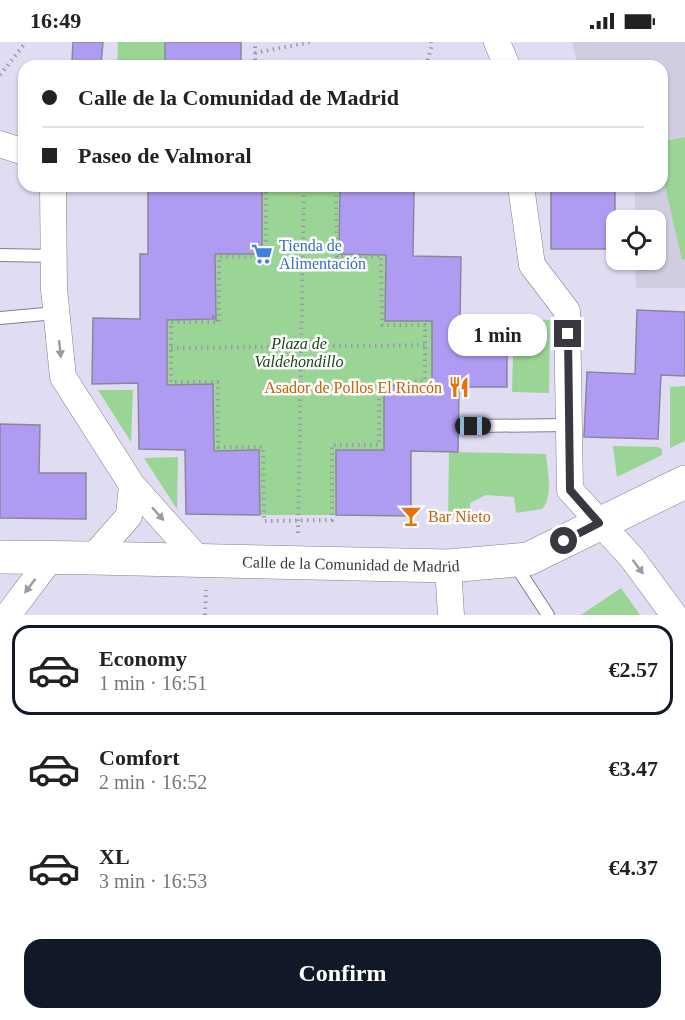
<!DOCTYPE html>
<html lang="en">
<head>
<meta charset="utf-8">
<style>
	body { margin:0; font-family:"Times New Roman",serif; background:#f2f2f2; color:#222; height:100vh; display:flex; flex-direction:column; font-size:22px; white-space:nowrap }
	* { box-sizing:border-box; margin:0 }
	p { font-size:20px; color:#767676 }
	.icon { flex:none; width:33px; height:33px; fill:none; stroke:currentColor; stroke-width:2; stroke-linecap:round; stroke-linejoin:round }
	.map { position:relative; height:573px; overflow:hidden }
	.sheet { display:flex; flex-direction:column; background:#fff; flex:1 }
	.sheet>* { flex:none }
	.hud { position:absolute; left:18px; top:18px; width:650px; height:132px; border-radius:18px; box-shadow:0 2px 4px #0004; display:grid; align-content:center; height:132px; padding:0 24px; background:#fff }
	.fabs { position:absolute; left:606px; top:168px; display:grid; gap:12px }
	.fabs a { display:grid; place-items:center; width:60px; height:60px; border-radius:12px; background:#fff; box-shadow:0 2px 4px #0004; font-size:30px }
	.end { position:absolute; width:27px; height:27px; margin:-14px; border:8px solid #393840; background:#fff; box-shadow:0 0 0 3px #fff }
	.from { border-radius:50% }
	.bubble { position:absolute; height:42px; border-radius:18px; background:#fff; box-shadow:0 2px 4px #0004; font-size:20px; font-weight:700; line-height:42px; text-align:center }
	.car { position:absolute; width:18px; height:36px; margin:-18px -9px; border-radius:8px; box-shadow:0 0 4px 2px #0007; background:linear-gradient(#222 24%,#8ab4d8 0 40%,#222 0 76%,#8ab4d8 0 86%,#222 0) }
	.hud b { display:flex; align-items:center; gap:21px; height:57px; font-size:22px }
	.hud b+b { border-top:2px solid #e0e0e0 }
	.hud i { width:15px; height:15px; background:#222 }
	ul { padding:10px 0 0; list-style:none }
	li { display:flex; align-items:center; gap:18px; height:90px; margin:0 12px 9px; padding:0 12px; border:3px solid transparent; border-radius:18px }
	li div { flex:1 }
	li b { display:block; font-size:22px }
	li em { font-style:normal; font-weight:700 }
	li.on { border-color:#111827 }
	li>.icon { width:54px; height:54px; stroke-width:1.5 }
	.primary-button { display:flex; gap:12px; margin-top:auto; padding:12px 24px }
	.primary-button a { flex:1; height:69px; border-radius:18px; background:#111827; color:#fff; font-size:24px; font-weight:700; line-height:69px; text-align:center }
	.status { display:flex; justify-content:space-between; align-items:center; height:42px; padding:0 30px; background:#fff; direction:ltr }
	.status svg { height:16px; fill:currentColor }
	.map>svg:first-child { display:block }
	.education { fill:#d0cde1 }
	.green { fill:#9bd595 }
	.building { fill:#af9bf2; stroke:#8b879b; stroke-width:1.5 }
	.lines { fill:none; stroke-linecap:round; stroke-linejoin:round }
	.lane-casing { stroke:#827e92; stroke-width:14 }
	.street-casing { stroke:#827e92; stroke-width:27 }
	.secondary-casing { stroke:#827e92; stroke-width:34 }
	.path { stroke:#9c99a9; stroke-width:4; stroke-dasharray:1.5 4.5; stroke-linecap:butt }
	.lane { stroke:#fff; stroke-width:12 }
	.street { stroke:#fff; stroke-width:26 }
	.secondary { stroke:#fff; stroke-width:33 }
	.oneway { fill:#9c9ca0 }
	.route { stroke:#393840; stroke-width:8 }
	.labels { text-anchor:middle; stroke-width:5; stroke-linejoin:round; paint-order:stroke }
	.shop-label { font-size:16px; fill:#366cbe; stroke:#fff; text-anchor:start }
	.park-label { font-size:16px; font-style:italic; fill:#184615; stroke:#fff }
	.food-label { font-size:16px; fill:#c56008; stroke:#fff; text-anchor:end }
	.street-label { font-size:16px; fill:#393840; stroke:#fff }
</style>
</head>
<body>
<div class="status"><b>16:49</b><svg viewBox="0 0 49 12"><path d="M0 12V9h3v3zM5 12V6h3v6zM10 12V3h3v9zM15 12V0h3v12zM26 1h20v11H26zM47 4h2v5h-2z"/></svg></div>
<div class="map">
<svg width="685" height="573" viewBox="0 0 685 573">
	<rect width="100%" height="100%" fill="#e0dcf2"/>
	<!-- education -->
	<path class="education" d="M572 0H685V246H636L635 218H656V178H635V144H662V24H578Z"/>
	<!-- green -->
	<path class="green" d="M118 0H165V24H117Z
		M685 95V217L682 218 662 131V100Z
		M262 148H340L339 212 368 213 386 205 385 279H413L432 270V353L384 344V416L363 408H336L335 473H260L259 408 234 409 213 416V343H186L167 353V269L187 278 215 277V204L235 212H262Z
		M514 277 550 278 549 351 512 350Z
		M685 344V399L670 406V345Z
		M98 348H133L131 400Z
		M613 404 658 405 662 407V413L617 435Z
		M449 410 546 412C547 428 554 454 542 467L516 471 514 455 486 453 470 461V476H448Z
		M178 415V416L177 467 144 416Z
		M621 546 640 573H581Z"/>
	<!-- building -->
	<path class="building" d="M73 0H103L101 22 72 20Z
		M165 0H241V24H165Z
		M551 144H615V207H551Z
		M148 147 262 148V212H215L216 278 213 274V277L167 278V343L213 342 214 409 259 408 260 473 186 472 185 408 139 407 138 341 92 342 93 276 140 277V212H148Z
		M340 148 414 149 413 214 461 215 460 281H507V345H459L458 410 411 409V474L336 473V408H384V343L432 344V279H385L386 213 339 212Z
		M637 268 685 270V334L661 333 658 397 584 395 587 330 635 332Z
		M0 382 40 383 39 431H86V477L0 476Z"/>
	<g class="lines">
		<defs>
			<path id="lane" d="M0 213 54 214
				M0 276 56 271
				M473 384 569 383
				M514 521 548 573"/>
			<path id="street" d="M497 0 507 24
				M0 102 24 110
				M53 144 54 247 63 335 132 443 199 518
				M521 144 532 223 567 269 570 448 632 516 674 573
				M92 516 129 474 132 443
				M448 524 451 573
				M8 573 51 516"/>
			<g id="secondary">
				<path id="s1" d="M0 515 92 516 448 524 528 517 685 440"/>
			</g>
		</defs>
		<!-- lane casing -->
		<use href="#lane" class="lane-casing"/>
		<!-- street casing -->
		<use href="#street" class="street-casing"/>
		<!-- secondary casing -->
		<use href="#secondary" class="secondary-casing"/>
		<!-- path -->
		<path class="path" d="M255 11 311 0
			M255 24V0
			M426 24 432 3 431 0
			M0 33 26 0
			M266 144V214L219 215V280H171V340H218V405H263L264 479 332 478V403H379V340L425 339V283H382L381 214 337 215 336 144
			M171 306 425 303
			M298 491 304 144
			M205 573 206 548"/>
		<!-- lane -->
		<use href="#lane" class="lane"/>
		<!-- street -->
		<use href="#street" class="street"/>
		<!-- secondary -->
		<use href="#secondary" class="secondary"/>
	</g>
	<!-- one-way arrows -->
	<defs><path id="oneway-solid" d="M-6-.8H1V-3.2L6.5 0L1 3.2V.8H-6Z" transform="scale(1.5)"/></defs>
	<g class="oneway">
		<use href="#oneway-solid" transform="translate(60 307) rotate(84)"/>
		<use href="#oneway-solid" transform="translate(158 472) rotate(48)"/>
		<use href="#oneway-solid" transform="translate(638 525) rotate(53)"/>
		<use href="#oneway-solid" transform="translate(30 544) rotate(127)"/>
	</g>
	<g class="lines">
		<!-- route -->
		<path class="route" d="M564 499 599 481 570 448 568 292"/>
	</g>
	<!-- icons -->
	<defs>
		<symbol id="supermarket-bare" viewBox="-9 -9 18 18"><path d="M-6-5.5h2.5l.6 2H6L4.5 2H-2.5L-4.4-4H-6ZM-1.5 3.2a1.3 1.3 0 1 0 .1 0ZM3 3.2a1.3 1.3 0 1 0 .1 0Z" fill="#3f7fe0" stroke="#fff" stroke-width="2.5" paint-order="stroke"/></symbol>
		<symbol id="restaurant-bare" viewBox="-9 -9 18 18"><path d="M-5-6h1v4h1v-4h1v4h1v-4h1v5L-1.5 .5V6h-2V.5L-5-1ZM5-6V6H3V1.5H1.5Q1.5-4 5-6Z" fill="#e8710a" stroke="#fff" stroke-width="2.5" paint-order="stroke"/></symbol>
		<symbol id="bar-bare" viewBox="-9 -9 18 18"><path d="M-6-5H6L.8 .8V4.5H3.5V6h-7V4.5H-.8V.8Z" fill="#e8710a" stroke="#fff" stroke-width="2.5" paint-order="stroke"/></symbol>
	</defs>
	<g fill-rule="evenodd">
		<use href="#supermarket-bare" x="247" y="197" width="30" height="30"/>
		<use href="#restaurant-bare" x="444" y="330" width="30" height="30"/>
		<use href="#bar-bare" x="396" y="459" width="30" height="30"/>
	</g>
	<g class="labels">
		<!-- shop labels -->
		<g class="shop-label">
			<text x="279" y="209">Tienda de<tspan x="279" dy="18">Alimentación</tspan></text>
		</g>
		<!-- park labels -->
		<g class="park-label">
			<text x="299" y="307">Plaza de<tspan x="299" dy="18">Valdehondillo</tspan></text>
		</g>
		<!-- food labels -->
		<g class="food-label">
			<text x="442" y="351">Asador de Pollos El Rincón</text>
			<text x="428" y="480" text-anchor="start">Bar Nieto</text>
		</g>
		<!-- street labels -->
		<g class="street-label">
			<text dy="6" stroke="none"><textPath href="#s1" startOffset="351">Calle de la Comunidad de Madrid</textPath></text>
		</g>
	</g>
</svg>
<div class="fabs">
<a><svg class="icon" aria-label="locate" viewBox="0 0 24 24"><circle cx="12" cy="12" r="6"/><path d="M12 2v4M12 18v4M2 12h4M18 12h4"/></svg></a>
</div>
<i class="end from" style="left:564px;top:499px"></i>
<i class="end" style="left:568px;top:292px"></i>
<div class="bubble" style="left:448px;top:272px;width:99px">1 min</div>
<i class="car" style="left:473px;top:384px;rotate:90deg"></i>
<div class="hud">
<b><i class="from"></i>Calle de la Comunidad de Madrid</b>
<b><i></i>Paseo de Valmoral</b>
</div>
</div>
<section class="sheet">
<ul>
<li class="on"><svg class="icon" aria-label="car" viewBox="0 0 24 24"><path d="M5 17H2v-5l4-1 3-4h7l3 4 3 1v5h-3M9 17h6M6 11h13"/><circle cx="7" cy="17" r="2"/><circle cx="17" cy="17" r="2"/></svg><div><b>Economy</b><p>1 min · 16:51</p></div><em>€2.57</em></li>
<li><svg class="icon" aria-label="car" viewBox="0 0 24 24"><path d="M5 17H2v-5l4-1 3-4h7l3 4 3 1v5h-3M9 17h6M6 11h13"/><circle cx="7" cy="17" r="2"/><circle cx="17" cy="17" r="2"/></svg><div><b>Comfort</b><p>2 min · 16:52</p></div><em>€3.47</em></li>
<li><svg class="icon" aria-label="car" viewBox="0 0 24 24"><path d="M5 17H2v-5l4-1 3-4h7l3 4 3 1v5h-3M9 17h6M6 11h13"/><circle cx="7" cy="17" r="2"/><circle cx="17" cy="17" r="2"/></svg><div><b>XL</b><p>3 min · 16:53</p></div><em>€4.37</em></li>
</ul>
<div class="primary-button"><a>Confirm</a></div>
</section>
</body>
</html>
